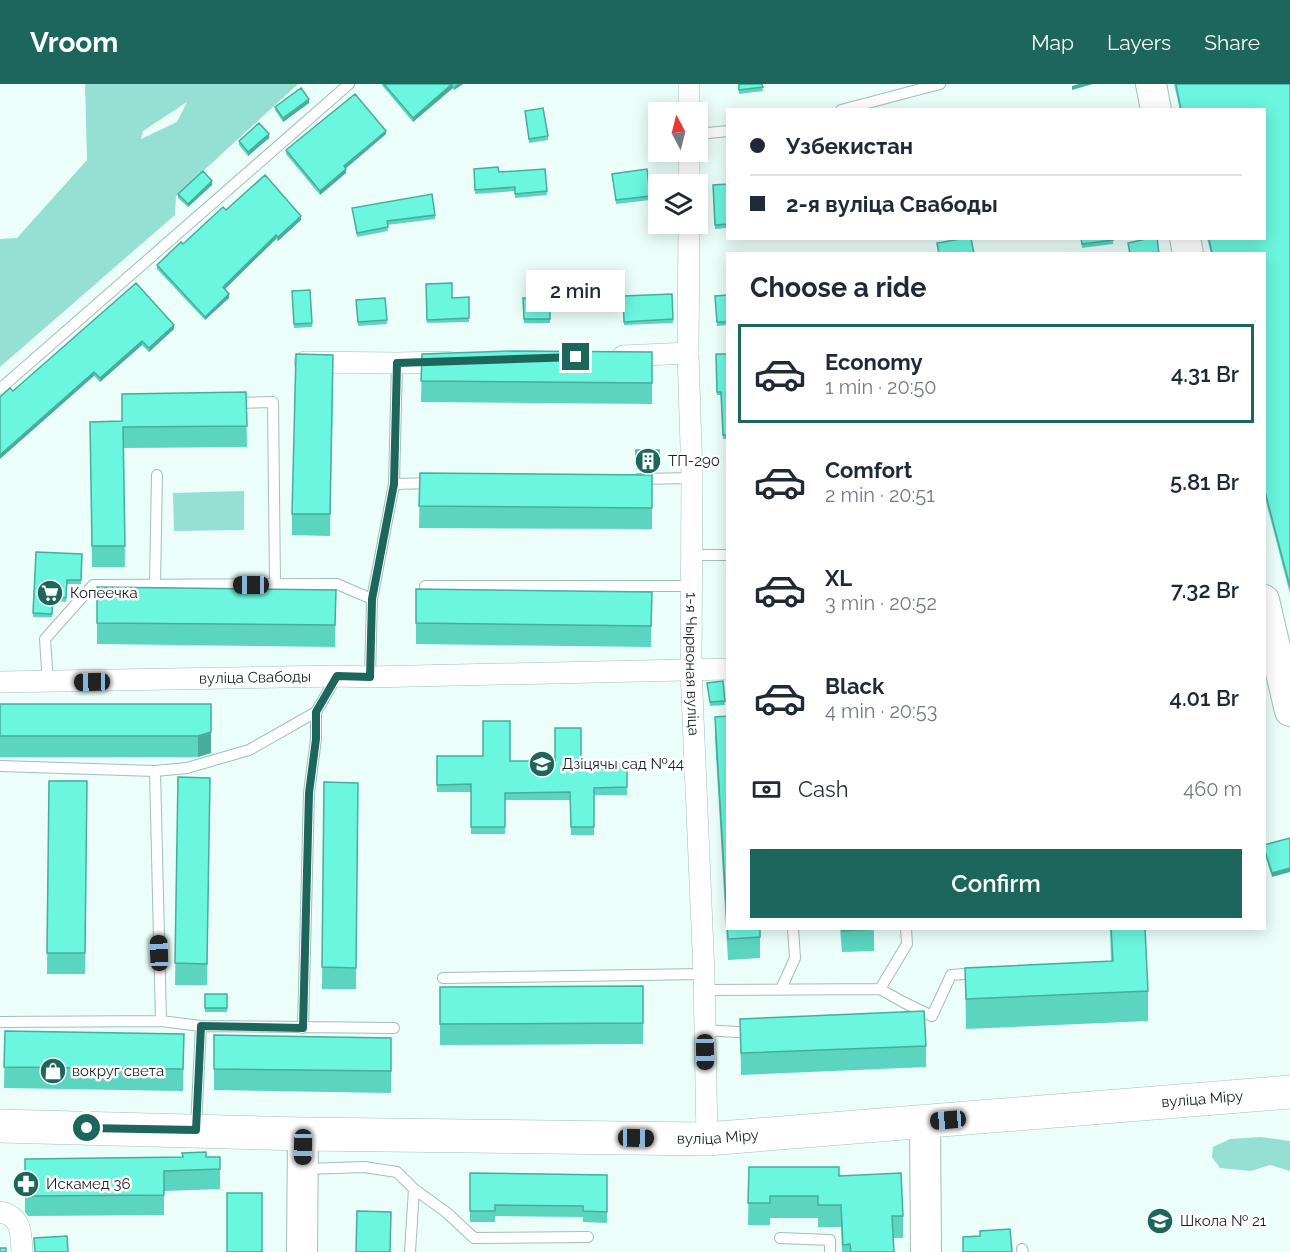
<!DOCTYPE html>
<html lang="en">
<head>
<meta charset="utf-8">
<style>
	body { margin:0; font-family:Raleway,sans-serif; background:#f2f2f3; color:#1f2937; height:100vh; display:flex; flex-direction:column; font-size:22px; white-space:nowrap }
	* { box-sizing:border-box; margin:0 }
	p { font-size:20px; color:#747a83 }
	.icon { flex:none; width:33px; height:33px; fill:none; stroke:currentColor; stroke-width:2; stroke-linecap:round; stroke-linejoin:round }
	.map { position:relative; flex:1; overflow:hidden }
	.details { position:absolute; left:726px; top:168px; width:540px; height:678px; display:flex; flex-direction:column; background:#fff; border-radius:0px; box-shadow:0 3px 15px #0003 }
	.details>* { flex:none }
	.banner { position:absolute; left:726px; top:24px; width:540px; height:132px; border-radius:0px; box-shadow:0 3px 15px #0003; display:grid; align-content:center; height:132px; padding:0 24px; background:#fff }
	.needle { width:39px; rotate:353deg }
	.buttons { position:absolute; left:648px; top:18px; display:grid; gap:12px }
	.buttons a { display:grid; place-items:center; width:60px; height:60px; border-radius:0px; background:#fff; box-shadow:0 3px 15px #0003; font-size:30px }
	.end { position:absolute; width:27px; height:27px; margin:-14px; border:8px solid #1d665b; background:#fff; box-shadow:0 0 0 3px #fff }
	.from { border-radius:50% }
	.bubble { position:absolute; height:42px; border-radius:0px; background:#fff; box-shadow:0 3px 15px #0003; font-size:20px; font-weight:600; line-height:42px; text-align:center }
	.car { position:absolute; width:18px; height:36px; margin:-18px -9px; border-radius:8px; box-shadow:0 0 4px 2px #0007; background:linear-gradient(#222 24%,#8ab4d8 0 40%,#222 0 76%,#8ab4d8 0 86%,#222 0) }
	.banner b { display:flex; align-items:center; gap:21px; height:57px; font-size:22px }
	.banner b+b { border-top:2px solid #e0e1e3 }
	.banner i { width:15px; height:15px; background:#1f2937 }
	ul { padding:0; list-style:none }
	li { display:flex; align-items:center; gap:18px; height:99px; margin:0 12px 9px; padding:0 12px; border:3px solid transparent; border-radius:0px }
	li div { flex:1 }
	li b { display:block; font-size:22px }
	li em { font-style:normal; font-weight:600 }
	li.current { border-color:#1d665b }
	li>.icon { width:54px; height:54px; stroke-width:1.5 }
	h2 { padding:0 24px; font-size:27px; line-height:72px }
	.pay { display:flex; align-items:center; gap:15px; height:66px; padding:0 24px; font-size:22px }
	.pay p { margin-inline-start:auto }
	.button { display:flex; gap:12px; margin-top:auto; padding:12px 24px }
	.button a { flex:1; height:69px; border-radius:0px; background:#1d665b; color:#fff; font-size:24px; font-weight:600; line-height:69px; text-align:center }
	header { display:flex; align-items:center; gap:36px; box-sizing:border-box; height:84px; padding:0 30px; background:#1d665b; color:#fff }
	header strong { font-size:28px }
	nav { display:flex; gap:33px; margin-inline-start:auto; font-size:21px }
	.map>svg:first-child { display:block }
	.green { fill:#95e0d2; fill-rule:evenodd }
	.lines { fill:none; stroke-linecap:round; stroke-linejoin:round }
	.lane-casing { stroke:#a1bfb9; stroke-width:12 }
	.street-casing { stroke:#a1bfb9; stroke-width:22 }
	.secondary-casing { stroke:#a1bfb9; stroke-width:32 }
	.primary-casing { stroke:#a1bfb9; stroke-width:34 }
	.lane { stroke:#fff; stroke-width:10 }
	.street { stroke:#fff; stroke-width:21 }
	.secondary { stroke:#fff; stroke-width:30 }
	.primary { stroke:#fff; stroke-width:33 }
	.wall { fill:#5bd4c0 }
	.shaded-wall { fill:#4aac9c }
	.building { fill:#6af6df; stroke:#4aac9c; stroke-width:1.5 }
	.route { stroke:#1d665b; stroke-width:8 }
	.labels { text-anchor:middle; stroke-width:5; stroke-linejoin:round; paint-order:stroke }
	.poi-label { font-size:15px; fill:#162220; stroke:#fff; text-anchor:start }
	.street-label { font-size:15px; fill:#162220; stroke:#fff }
</style>
</head>
<body>
<header>
<strong>Vroom</strong>
<nav><a>Map</a><a>Layers</a><a>Share</a></nav>
</header>
<div class="map">
<svg width="1290" height="1168" viewBox="0 0 1290 1168">
	<rect width="100%" height="100%" fill="#ebfefa"/>
	<!-- green -->
	<path class="green" d="M85 0H298L176 112 175 131 0 283V155L17 154 87 76ZM187 18 177 38 141 55 143 47Z
		M244 407V446L174 447 173 409Z
		M1261 1053 1290 1057V1087L1270 1081 1251 1087 1220 1084 1212 1073 1213 1063 1230 1055Z"/>
	<g class="lines">
		<defs>
			<path id="lane" d="M841 26 940 0
				M698 50 728 47
				M0 305 349 0
				M234 319 273 318 275 500
				M638 395 692 394
				M394 400 434 399
				M691 471H728
				M155 501 157 391
				M425 502H691
				M370 593 372 515 394 400 397 279
				M48 599 45 555 93 501 337 500 372 515
				M0 682 155 687 187 684 249 666 316 628 337 592
				M155 687 161 937
				M443 894 704 890
				M781 905 795 874 793 844
				M880 905 907 860 906 844
				M704 906 880 905 903 918 932 932 951 891 977 889
				M0 938 161 937 201 942 394 944
				M303 944 309 709 316 655V628
				M705 946 752 949
				M196 1043 201 942
				M306 1085 364 1083 397 1088 414 1105 410 1168
				M414 1105 446 1128 474 1154 588 1153
				M780 1154 830 1156V1168
				M1022 1165 1023 1168"/>
			<g id="street">
				<path d="M689 28V3"/>
				<path d="M689 100V68"/>
				<path id="s1" d="M689 140 688 269 692 394 691 586 704 890 707 1055"/>
				<path d="M623 272 688 269"/>
				<path d="M305 278 397 279 448 278"/>
				<path id="s2" d="M0 598 337 592 370 593 728 585"/>
				<path d="M0 1128C22 1132 21 1150 22 1168"/>
			</g>
			<path id="secondary" d="M1151 0 1156 26
				M1185 154 1188 170
				M1264 516 1290 627
				M925 1038 926 1168
				M302 1168 303 1050"/>
			<g id="primary">
				<path id="s3" d="M0 1042 303 1050 707 1055 1290 1008"/>
			</g>
		</defs>
		<!-- lane casing -->
		<use href="#lane" class="lane-casing"/>
		<!-- street casing -->
		<use href="#street" class="street-casing"/>
		<!-- secondary casing -->
		<use href="#secondary" class="secondary-casing"/>
		<!-- primary casing -->
		<use href="#primary" class="primary-casing"/>
		<!-- lane -->
		<use href="#lane" class="lane"/>
		<!-- street -->
		<use href="#street" class="street"/>
		<!-- secondary -->
		<use href="#secondary" class="secondary"/>
		<!-- primary -->
		<use href="#primary" class="primary"/>
	</g>
	<!-- wall -->
	<path class="wall" d="M381 0H463L454 6 453 4 413 38Z
		M738 0H762L763 7 739 10Z
		M1174 0H1290V510L1264 410V170H1211L1207 154H1264V26H1180Z
		M309 19 283 38 275 26V23Z
		M651 20 658 28V61H651Z
		M525 27 548 52V56L529 59Z
		M386 50 346 84V89L320 111 286 70V66Z
		M269 54 248 72 239 61V57Z
		M474 85 499 88 545 85 547 111 515 114V107L475 110Z
		M612 90 650 112V116L616 120Z
		M728 100V144L715 145 713 101Z
		M212 101 188 123 178 114V110Z
		M352 124 435 131V135L387 141 388 147 357 153Z
		M226 126 301 136 278 157 276 155 225 205 229 214 205 236 157 185V181Z
		M1081 154H1113V160L1082 164Z
		M426 200 452 214 469 213V238L427 239Z
		M310 206 312 243 294 244 292 207Z
		M672 210 673 239 624 241 623 212Z
		M728 211V241L717 242 715 212Z
		M385 214 387 240 358 242 356 216Z
		M523 214H550V239H524Z
		M174 245 149 268 142 261 100 298 94 292 13 307Z
		M652 268V320L421 318 422 270Z
		M716 270H728V355H723L721 311H717Z
		M333 292 330 452 292 451V430Z
		M246 308 247 363 124 364 125 483H92L90 338 122 337Z
		M636 366H659V385H636Z
		M420 389 652 391V445L419 444Z
		M82 470 81 500H67L66 518 53 517 52 533H33V529Z
		M97 503 336 506 335 563 97 560Z
		M416 505 652 508 651 563 416 560Z
		M723 597 725 621 710 622 707 599Z
		M0 620H211V669L198 673H0Z
		M715 633 760 853V874L728 876 715 654Z
		M437 672 510 677 581 680H627V711H594V751H571L570 716H505V750H471V708H437Z
		M178 693 210 694 207 901H175Z
		M49 697H87L85 890H47Z
		M324 698 358 699 356 905H322Z
		M1290 754 1272 793 1264 768V761Z
		M840 844H874V867L842 868Z
		M1110 844H1145L1148 907V937L966 945 965 884 1111 877Z
		M643 902V960L440 961V903Z
		M205 910H227V928H205Z
		M740 935 926 962V983L741 991Z
		M5 947 184 950 183 1007 4 1004Z
		M214 951 391 954V1009L214 1006Z
		M220 1073V1105L164 1107V1131L28 1132 25 1128V1075Z
		M749 1083 839 1092 903 1132V1154H893L894 1168H842L841 1143H818V1134H770V1141H748Z
		M470 1089 607 1091V1139L583 1138V1133L495 1132V1138H470Z"/>
	<!-- shaded-wall -->
	<path class="shaded-wall" d="M452 0 453 4 413 38V34Z
		M458 0H463L454 6V3Z
		M1079 0H1093L1072 6V2Z
		M309 15V19L283 38V34Z
		M386 47V50L344 86V82Z
		M269 50V54L248 72V68Z
		M346 85V89L320 111V107Z
		M212 97V101L188 123V120Z
		M301 132V136L278 157V153Z
		M276 151V155L223 207V203Z
		M229 210V214L205 236V233Z
		M174 241V245L149 268V264Z
		M142 257V261L100 298V294Z
		M94 288V292L0 375V371Z
		M211 648V669L198 673V652Z
		M1290 784V788L1272 793V789Z"/>
	<!-- building -->
	<path class="building" d="M384 0H452L413 34Z
		M739 0H762L763 3 739 6Z
		M1176 0H1290V503L1264 404V170H1212L1209 154H1264V26H1181Z
		M301 4 309 15 283 34 275 23Z
		M355 10 386 47 344 82 346 85 320 107 286 66Z
		M651 20H676L678 28H658V58H651Z
		M543 24 548 52 529 55 525 27Z
		M259 39 269 50 248 68 239 57Z
		M498 83 499 88 545 85 547 107 515 110V103L475 106 474 85Z
		M647 85 650 112 616 116 612 90Z
		M203 87 212 97 188 120 178 110Z
		M265 91 301 132 278 153 276 151 223 203 229 210 205 233 157 181 181 158 183 160 223 123 226 126Z
		M728 100V140L715 141 713 101Z
		M432 110 435 131 387 137 388 143 357 149 352 124Z
		M966 154H971L974 170H939L937 159Z
		M1081 154H1113V156L1082 160Z
		M1150 154H1157L1159 170H1130L1128 159Z
		M136 199 174 241 149 264 142 257 100 294 94 288 0 371V313L10 304 13 307Z
		M452 199V214L469 213V234L427 236 426 200Z
		M310 206 312 239 294 240 292 207Z
		M672 210 673 235 624 238 623 212Z
		M728 211V238H717L715 212Z
		M385 214 387 236 358 238 356 216Z
		M523 214H550V235H524Z
		M512 267 652 268V299L421 297 422 270Z
		M296 270 333 271 330 430H292Z
		M716 270H728V351H723L721 308H717Z
		M246 308 247 342 123 343 125 462H92L90 338 122 337V310Z
		M636 366H659V381H636Z
		M420 389 652 391V424L419 422Z
		M36 468 82 470 81 496H67L66 514 53 513 52 530 33 529Z
		M97 503 336 506 335 541 97 539Z
		M416 505 652 508 651 542 416 539Z
		M723 597 725 617 710 618 707 599Z
		M0 620H211V648L198 652H0Z
		M728 632V844H760V853L728 855 715 633Z
		M483 637H510V677H555V644H581V680H627V703L594 704V743H571L570 708 505 709V743H471V700L437 701V672H483Z
		M178 693 210 694 207 880 175 879Z
		M49 697H87L85 869H47Z
		M324 698 358 699 356 884 322 883Z
		M1290 754V784L1272 789 1264 764V761Z
		M841 844H874V845L842 847Z
		M1111 844H1145L1148 907 966 915 965 884 1113 877Z
		M643 902V939L440 940V903Z
		M205 910H227V924H205Z
		M924 927 926 962 741 969 740 935Z
		M5 947 184 950 183 985 4 983Z
		M214 951 391 954V987L214 985Z
		M206 1068V1073H220V1085L164 1087V1111L28 1112 25 1108V1075L183 1073 182 1069Z
		M749 1083H839V1092L901 1089 903 1132H892L894 1168H851L850 1160 843 1161 841 1121H818V1112H770V1119H748Z
		M470 1089 607 1091V1128L583 1127V1122L495 1121V1127H470Z
		M227 1109H262V1168H227Z
		M357 1127 391 1128 390 1168H356Z
		M1010 1145 1012 1168H963V1153L980 1152V1147Z
		M67 1152 68 1168H35L34 1154Z
		M0 1164H6V1168H0Z"/>
	<g class="lines">
		<!-- route -->
		<path class="route" d="M87 1044 196 1046 201 942 303 944 309 709 316 655V628L337 592 370 593 372 515 394 400 397 279 576 273"/>
	</g>
	<!-- icons -->
	<defs>
		<symbol id="building-disc" viewBox="-11 -11 22 22"><circle r="9.5" fill="#1d665b" stroke="#fff"/><path d="M-4-6H4V6H1V3H-1V6H-4ZM-2.5-4.3h1.7v1.8h-1.7ZM.8-4.3h1.7v1.8H.8ZM-2.5-1h1.7V.8h-1.7ZM.8-1h1.7V.8H.8Z" fill="#fff"/></symbol>
		<symbol id="supermarket-disc" viewBox="-11 -11 22 22"><circle r="9.5" fill="#1d665b" stroke="#fff"/><path d="M-6-5.5h2.5l.6 2H6L4.5 2H-2.5L-4.4-4H-6ZM-1.5 3.2a1.3 1.3 0 1 0 .1 0ZM3 3.2a1.3 1.3 0 1 0 .1 0Z" fill="#fff"/></symbol>
		<symbol id="school-disc" viewBox="-11 -11 22 22"><circle r="9.5" fill="#1d665b" stroke="#fff"/><path d="M0-5L7-2L0 1L-7-2ZM-4 1L0 2.5L4 1V4Q0 6-4 4Z" fill="#fff"/></symbol>
		<symbol id="shop-disc" viewBox="-11 -11 22 22"><circle r="9.5" fill="#1d665b" stroke="#fff"/><path d="M-5-2.5h2.3a2.7 3.5 0 0 1 5.4 0H5L5.5 6h-11ZM-1.5-2.5h3a1.5 2.3 0 0 0-3 0Z" fill="#fff"/></symbol>
		<symbol id="pharmacy-disc" viewBox="-11 -11 22 22"><circle r="9.5" fill="#1d665b" stroke="#fff"/><path d="M-2-6h4v4h4v4h-4v4h-4v-4h-4v-4h4Z" fill="#fff"/></symbol>
	</defs>
	<g fill-rule="evenodd">
		<use href="#building-disc" x="633" y="362" width="30" height="30"/>
		<use href="#supermarket-disc" x="35" y="494" width="30" height="30"/>
		<use href="#school-disc" x="527" y="665" width="30" height="30"/>
		<use href="#shop-disc" x="38" y="972" width="30" height="30"/>
		<use href="#pharmacy-disc" x="11" y="1085" width="30" height="30"/>
		<use href="#school-disc" x="1145" y="1122" width="30" height="30"/>
	</g>
	<g class="labels">
		<!-- poi labels -->
		<g class="poi-label">
			<text x="668" y="382">ТП-290</text>
			<text x="70" y="514">Копеечка</text>
			<text x="562" y="685">Дзіцячы сад №44</text>
			<text x="72" y="992">вокруг света</text>
			<text x="46" y="1105">Искамед 36</text>
			<text x="1180" y="1142">Школа № 21</text>
		</g>
		<!-- street labels -->
		<g class="street-label">
			<text dy="5" stroke="none"><textPath href="#s1" startOffset="440">1-я Чырвоная вуліца</textPath></text>
			<text dy="5" stroke="none"><textPath href="#s2" startOffset="255">вуліца Свабоды</textPath></text>
			<text dy="5" stroke="none"><textPath href="#s3" startOffset="1204">вуліца Міру</textPath></text>
			<text dy="5" stroke="none"><textPath href="#s3" startOffset="718">вуліца Міру</textPath></text>
		</g>
	</g>
</svg>
<div class="buttons">
<a><svg class="needle" viewBox="-14 -14 28 28"><path d="M0-13l5 13h-10z" fill="#e53935"/><path d="M0 13l5-13h-10z" fill="#747a83"/></svg></a>
<a><svg class="icon" aria-label="layers" viewBox="0 0 24 24"><path d="M12 4l9 5-9 5-9-5zM3 14l9 5 9-5"/></svg></a>
</div>
<i class="end from" style="left:87px;top:1044px"></i>
<i class="end" style="left:576px;top:273px"></i>
<div class="bubble" style="left:526px;top:186px;width:99px">2 min</div>
<i class="car" style="left:251px;top:501px;rotate:270deg"></i>
<i class="car" style="left:92px;top:598px;rotate:269deg"></i>
<i class="car" style="left:159px;top:869px;rotate:358deg"></i>
<i class="car" style="left:705px;top:968px;rotate:179deg"></i>
<i class="car" style="left:948px;top:1036px;rotate:265deg"></i>
<i class="car" style="left:636px;top:1054px;rotate:91deg"></i>
<i class="car" style="left:303px;top:1063px;rotate:181deg"></i>
<div class="banner">
<b><i class="from"></i>Узбекистан</b>
<b><i></i>2-я вуліца Свабоды</b>
</div>
<section class="details">
<h2>Choose a ride</h2>
<ul>
<li class="current"><svg class="icon" aria-label="car" viewBox="0 0 24 24"><path d="M5 17H2v-5l4-1 3-4h7l3 4 3 1v5h-3M9 17h6M6 11h13"/><circle cx="7" cy="17" r="2"/><circle cx="17" cy="17" r="2"/></svg><div><b>Economy</b><p>1 min · 20:50</p></div><em>4.31 Br</em></li>
<li><svg class="icon" aria-label="car" viewBox="0 0 24 24"><path d="M5 17H2v-5l4-1 3-4h7l3 4 3 1v5h-3M9 17h6M6 11h13"/><circle cx="7" cy="17" r="2"/><circle cx="17" cy="17" r="2"/></svg><div><b>Comfort</b><p>2 min · 20:51</p></div><em>5.81 Br</em></li>
<li><svg class="icon" aria-label="car" viewBox="0 0 24 24"><path d="M5 17H2v-5l4-1 3-4h7l3 4 3 1v5h-3M9 17h6M6 11h13"/><circle cx="7" cy="17" r="2"/><circle cx="17" cy="17" r="2"/></svg><div><b>XL</b><p>3 min · 20:52</p></div><em>7.32 Br</em></li>
<li><svg class="icon" aria-label="car" viewBox="0 0 24 24"><path d="M5 17H2v-5l4-1 3-4h7l3 4 3 1v5h-3M9 17h6M6 11h13"/><circle cx="7" cy="17" r="2"/><circle cx="17" cy="17" r="2"/></svg><div><b>Black</b><p>4 min · 20:53</p></div><em>4.01 Br</em></li>
</ul>
<div class="pay"><svg class="icon" aria-label="cash" viewBox="0 0 24 24"><path d="M3 7h18v10H3z"/><circle cx="12" cy="12" r="2"/></svg>Cash<p>460 m</p></div>
<div class="button"><a>Confirm</a></div>
</section>
</div>
</body>
</html>
